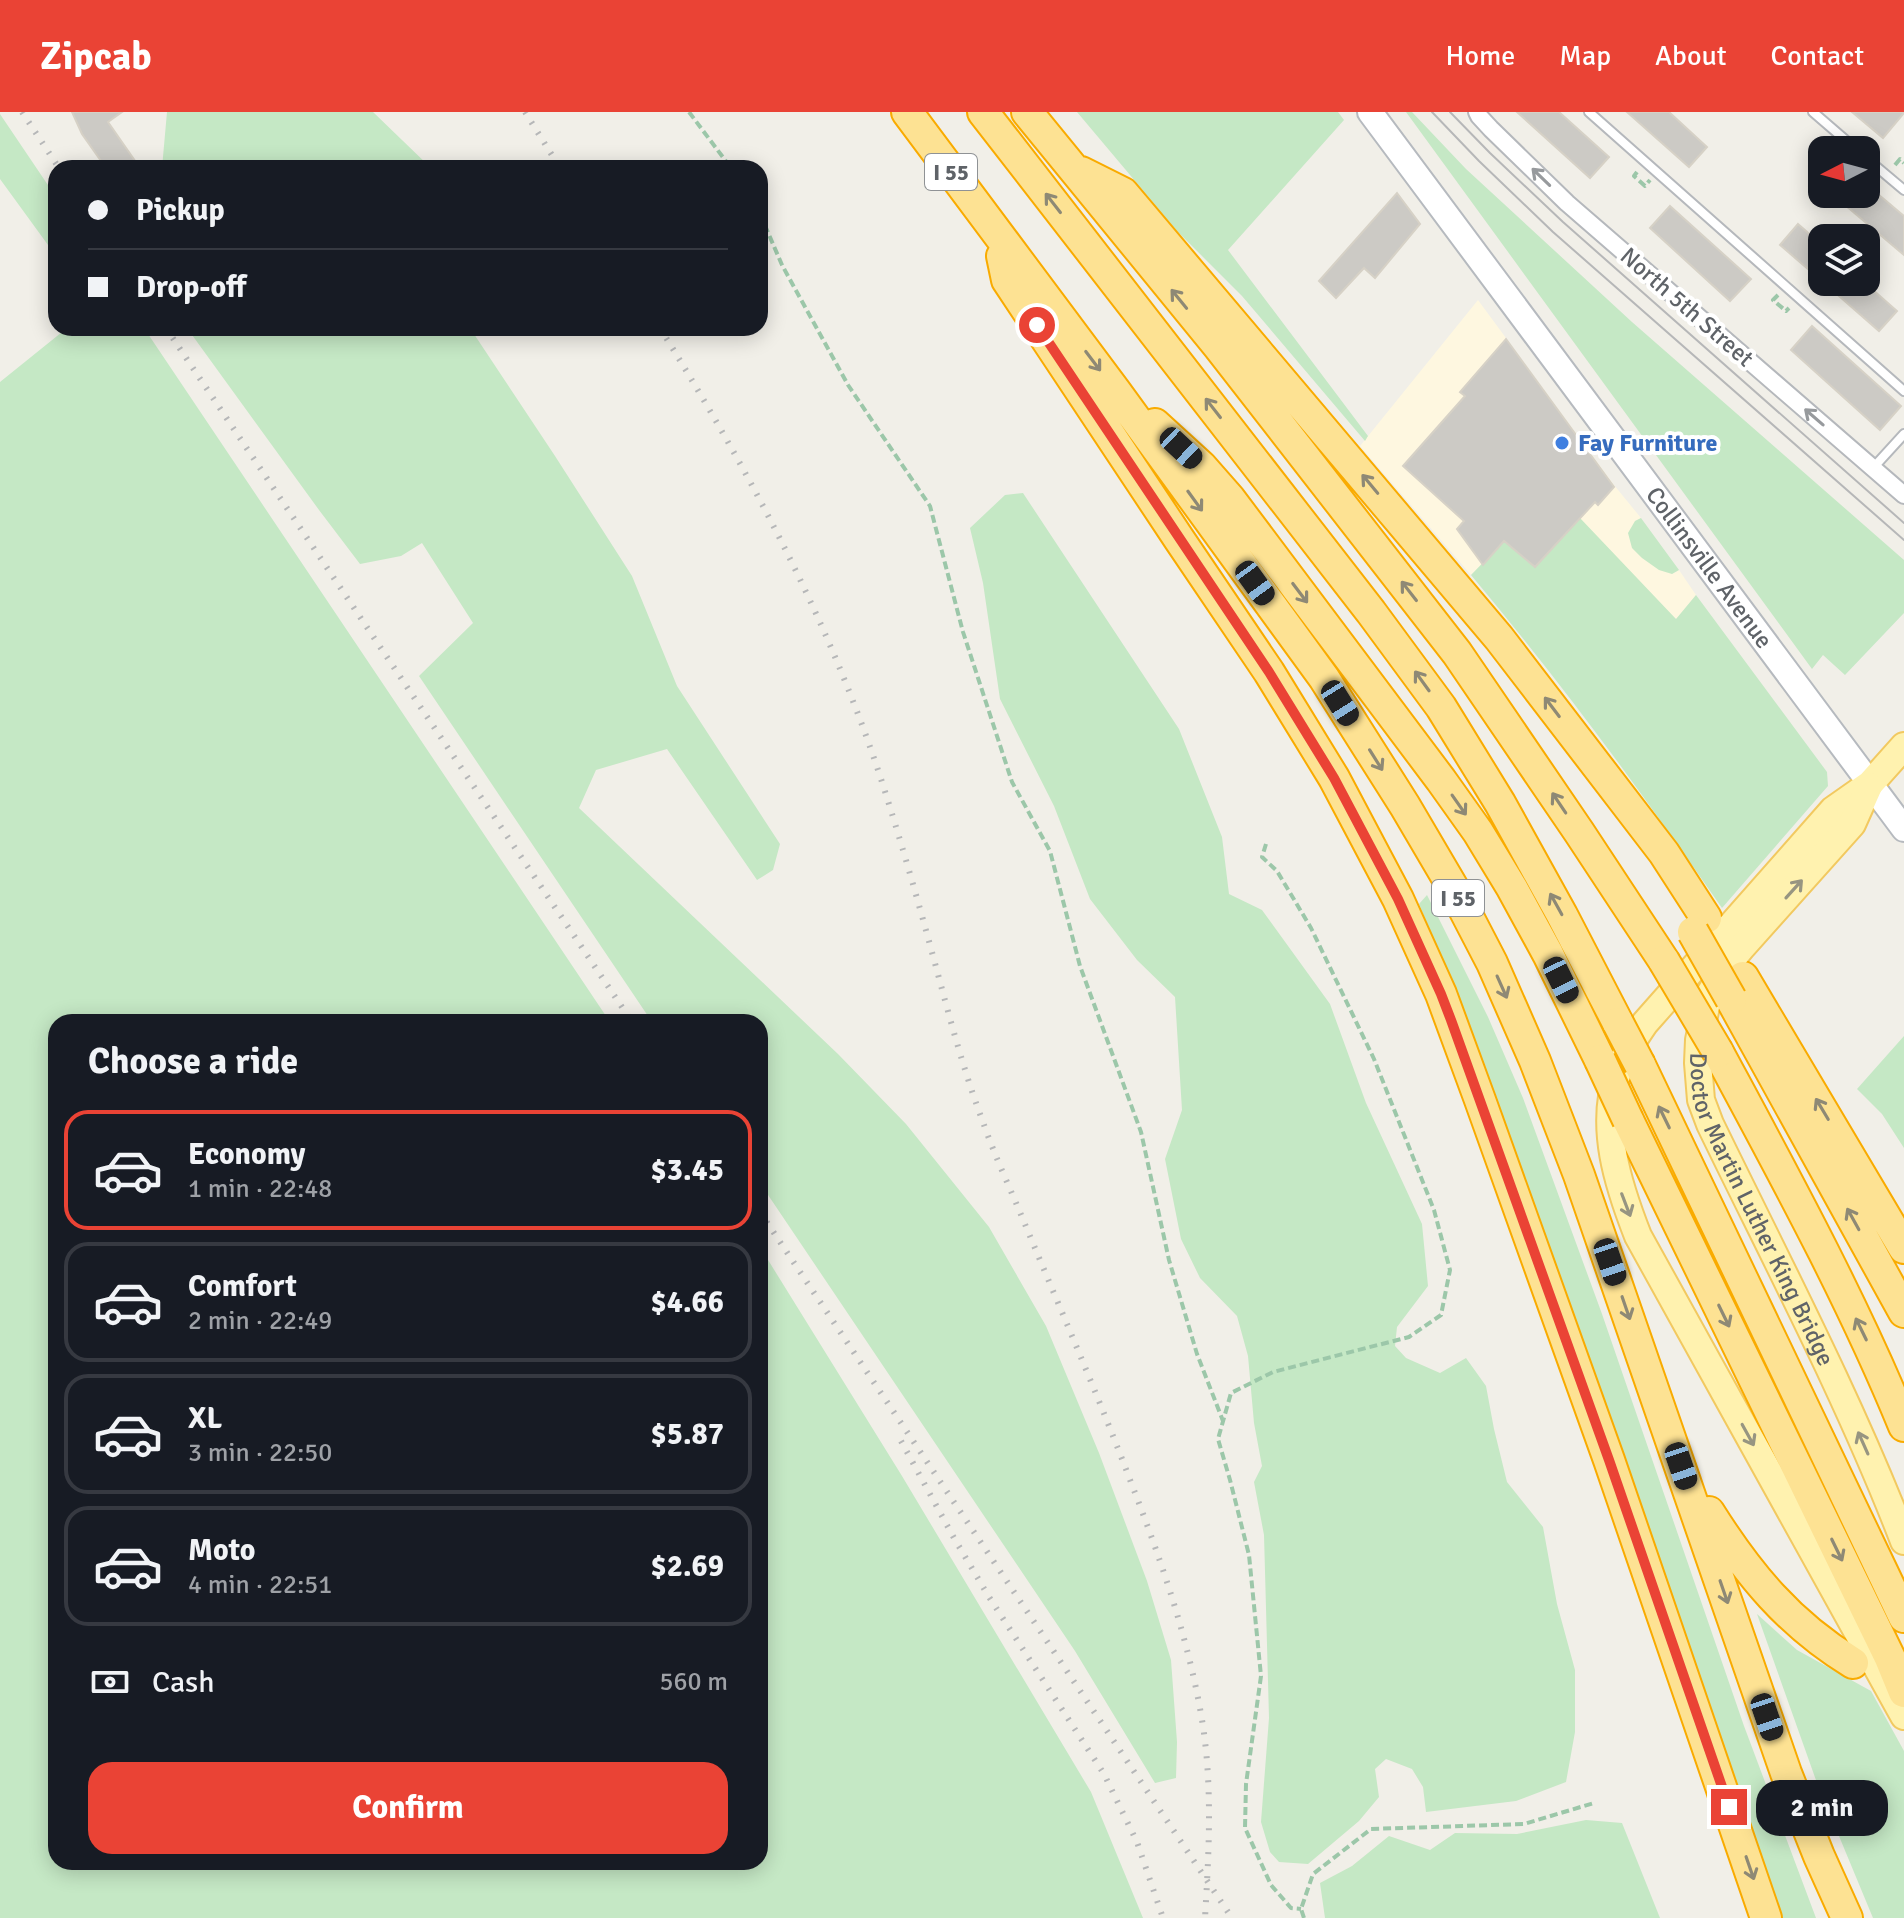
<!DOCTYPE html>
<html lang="en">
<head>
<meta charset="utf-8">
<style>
	body { margin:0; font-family:Signika,sans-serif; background:#242831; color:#f1f3f6; height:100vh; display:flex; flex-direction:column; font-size:30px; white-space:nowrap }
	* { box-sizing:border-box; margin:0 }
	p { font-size:26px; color:#9ea1a6 }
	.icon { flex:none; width:44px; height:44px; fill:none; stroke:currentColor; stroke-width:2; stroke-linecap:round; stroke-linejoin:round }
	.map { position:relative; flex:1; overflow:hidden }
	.side { position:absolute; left:48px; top:902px; width:720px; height:856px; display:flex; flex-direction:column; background:#171b24; border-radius:24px; box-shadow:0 4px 20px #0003 }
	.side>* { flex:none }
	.banner { position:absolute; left:48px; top:48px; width:720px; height:176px; border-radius:24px; box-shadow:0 4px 20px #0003; display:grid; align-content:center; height:176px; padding:0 40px; background:#171b24 }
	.needle { width:52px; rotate:264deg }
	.controls { position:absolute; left:1808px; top:24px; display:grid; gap:16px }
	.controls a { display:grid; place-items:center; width:72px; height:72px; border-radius:16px; background:#171b24; box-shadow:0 4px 20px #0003; font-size:40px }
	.end { position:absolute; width:36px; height:36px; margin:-18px; border:10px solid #ea4335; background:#fff; box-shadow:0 0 0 4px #fff }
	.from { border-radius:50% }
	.bubble { position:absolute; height:56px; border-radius:24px; background:#171b24; box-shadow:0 4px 20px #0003; font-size:26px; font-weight:800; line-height:56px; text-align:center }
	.car { position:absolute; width:24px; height:48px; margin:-24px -12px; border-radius:10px; box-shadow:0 0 6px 2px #0007; background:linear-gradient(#222 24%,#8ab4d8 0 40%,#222 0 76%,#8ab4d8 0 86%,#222 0) }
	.banner b { display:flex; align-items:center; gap:28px; height:76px; font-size:30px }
	.banner b+b { border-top:2px solid #363941 }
	.banner i { width:20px; height:20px; background:#f1f3f6 }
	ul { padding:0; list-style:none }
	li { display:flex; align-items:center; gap:24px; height:120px; margin:0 16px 12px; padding:0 24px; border:4px solid #363941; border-radius:24px }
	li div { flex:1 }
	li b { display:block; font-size:30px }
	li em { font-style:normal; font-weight:800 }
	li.on { border-color:#ea4335 }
	li>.icon { width:72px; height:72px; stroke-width:1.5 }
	h2 { padding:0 40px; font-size:36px; line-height:96px }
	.pay { display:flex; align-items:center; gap:20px; height:88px; padding:0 40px; font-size:30px }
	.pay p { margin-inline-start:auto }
	.action { display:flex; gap:16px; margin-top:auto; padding:16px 40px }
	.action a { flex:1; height:92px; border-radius:24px; background:#ea4335; color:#fff; font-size:32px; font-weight:800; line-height:92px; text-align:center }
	header { display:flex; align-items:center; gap:48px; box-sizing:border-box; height:112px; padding:0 40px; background:#ea4335; color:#fff }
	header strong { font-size:38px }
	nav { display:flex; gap:44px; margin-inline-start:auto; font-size:28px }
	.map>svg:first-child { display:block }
	.commercial { fill:#fef7e0 }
	.green { fill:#c5e8c5 }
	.building { fill:#cccac5; stroke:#d6d1c6; stroke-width:2 }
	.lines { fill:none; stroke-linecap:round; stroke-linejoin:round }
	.service-casing { stroke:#b5b8bc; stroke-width:12 }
	.minor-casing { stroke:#b5b8bc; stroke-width:20 }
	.secondary-casing { stroke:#b6babf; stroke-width:28 }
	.primary-casing { stroke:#f2c960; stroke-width:30 }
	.motorway-casing { stroke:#f9ab00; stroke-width:34 }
	.path { stroke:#9cc7a9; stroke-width:4; stroke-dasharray:8 4; stroke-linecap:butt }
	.service { stroke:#fff; stroke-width:8 }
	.minor { stroke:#fff; stroke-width:16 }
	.secondary { stroke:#fff; stroke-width:24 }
	.primary { stroke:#fff2af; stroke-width:26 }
	.motorway { stroke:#fde293; stroke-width:30 }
	.tram { stroke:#b6b7b8; stroke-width:2 }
	.rail { stroke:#b6b7b8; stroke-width:6; stroke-dasharray:2 10; stroke-linecap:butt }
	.motorway-bridge-casing { stroke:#f9ab00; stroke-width:34; stroke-linecap:butt }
	.motorway-bridge { stroke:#fde293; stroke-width:30 }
	.oneway { stroke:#979a9d }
	.oneway2 { stroke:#8e8975 }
	.oneway3 { stroke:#979581 }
	.route { stroke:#ea4335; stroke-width:10 }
	.shop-dot { fill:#3f7fe0; stroke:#fff; stroke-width:3 }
	.labels { text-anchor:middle; stroke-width:8; stroke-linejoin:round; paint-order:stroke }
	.shield { fill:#fff; stroke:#8f9295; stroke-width:2 }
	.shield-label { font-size:22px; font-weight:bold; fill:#5f6368 }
	.street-label { font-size:24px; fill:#5f6368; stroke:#fff }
	.shop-label { font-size:24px; font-weight:bold; fill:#366cbe; stroke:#fff; text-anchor:start }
</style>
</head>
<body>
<header>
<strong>Zipcab</strong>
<nav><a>Home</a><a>Map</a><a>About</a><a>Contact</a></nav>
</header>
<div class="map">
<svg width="1904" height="1806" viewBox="0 0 1904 1806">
	<rect width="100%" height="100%" fill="#f1efe8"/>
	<!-- commercial -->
	<path class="commercial" d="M1478 188 1614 373 1641 406 1635 409 1672 462 1679 458 1696 483 1677 507 1535 455 1483 453 1471 463 1360 334Z"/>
	<!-- green -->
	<path class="green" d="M167 0H373L431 56H162Z
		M1077 0H1338L1344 8 1228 138 1368 324 1365 329 1242 184 1178 120Z
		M1406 0H1412L1466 57 1632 210 1904 448V501L1845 563 1823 543 1812 557Z
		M0 2 56 85V144L0 67Z
		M67 216H144L610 910H56V1750H760V1135L902 1364 1091 1680 1143 1806H0V270Z
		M187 216H470L555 344 632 464 677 574 780 732 773 758 757 768 667 637 596 658 579 696 838 942 906 1012 989 1115 1046 1214 1099 1341 1147 1469 1171 1548 1177 1630 1176 1666 1155 1671 1075 1539 760 1071V910H652L419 564 473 511 422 431 401 444 360 452 319 398Z
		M1023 381 1179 617 1222 725 1229 782 1262 798 1330 892 1366 991 1422 1112 1428 1174 1397 1215 1395 1234 1406 1246 1440 1261 1466 1246 1486 1274 1494 1317 1507 1370 1543 1415 1557 1492 1575 1558V1620L1566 1670 1516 1689 1426 1700 1423 1675 1412 1657 1386 1647 1375 1657 1379 1685 1359 1709 1308 1752 1279 1750 1270 1740 1261 1710 1269 1606 1264 1423 1254 1370 1262 1354 1254 1311 1248 1244 1237 1204 1200 1166 1181 1127 1165 1047 1182 998 1175 885 1137 848 1090 787 1054 694 1000 587 983 471 970 416 1005 383Z
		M1580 406 1676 507 1696 483 1827 660 1828 674 1722 796C1643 682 1561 570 1471 463L1504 429 1535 455Z
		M1641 406 1679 458 1672 462 1659 458 1642 446 1632 436 1628 421 1635 409Z
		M1427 783 1488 905 1523 986 1602 1202 1744 1614 1816 1806H1778L1517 1043 1458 886 1419 792Z
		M1904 924V1036L1882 1002 1857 977Z
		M1757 1502 1797 1538 1871 1579 1904 1639V1806H1873L1817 1671Z
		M1586 1708 1622 1711 1660 1806H1325L1320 1771 1352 1754 1389 1724 1430 1738 1455 1721 1517 1722Z"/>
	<!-- building -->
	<path class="building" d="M72 0H122L108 10 140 56H106L82 22Z
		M1517 0H1559L1609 45 1590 66Z
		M1627 0H1669L1707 35 1689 55Z
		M1852 0H1904V1L1883 26Z
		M1866 72 1904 104V143L1832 82H1866Z
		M1397 81 1420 112 1375 166 1364 156 1336 186 1319 169Z
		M1670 94 1751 167 1730 189 1650 116Z
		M1798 112 1822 133V169L1780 133Z
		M1823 170H1864L1897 199 1879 219Z
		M1812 214 1901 294 1880 318 1791 238Z
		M1506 227 1614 375 1598 393 1595 390 1535 455 1504 429 1483 453 1457 417 1464 409 1403 354 1465 284 1460 280Z"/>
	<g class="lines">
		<defs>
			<path id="service" d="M1589 0 1904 279
				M1813 0 1857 38
				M1866 46 1904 78
				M1873 356 1904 322"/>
			<path id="minor" d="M1477 0 1479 4 1491 17 1567 91 1904 383"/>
			<g id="secondary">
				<path id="s1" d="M1370 0 1904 717"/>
			</g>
			<g id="primary">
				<path d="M1904 634 1870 672 1833 698 1645 911C1634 927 1624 942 1618 960 1599 1015 1618 1073 1638 1124L1904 1604"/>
				<path id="s2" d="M1869 674 1852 712 1742 835 1728 852 1708 885 1699 928 1698 951 1701 988 1710 1012C1777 1150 1849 1286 1904 1429"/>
			</g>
			<path id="motorway" d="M907 0 1116 280 1324 566 1405 694 1452 774 1492 851 1535 949 1579 1063 1786 1661 1819 1744 1847 1806
				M983 0 1371 500 1441 595 1500 691 1562 803 1618 911
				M1027 0 1219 235 1457 541 1579 720 1664 849
				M1081 60 1123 81 1499 526 1664 741 1706 806
				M1002 144 1007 168 1179 427 1269 560 1334 666 1398 787 1441 882 1480 988 1609 1348 1766 1806
				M1155 312 1201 354 1230 387 1441 668 1478 720 1512 776 1548 842 1600 948
				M1743 865 1904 1136
				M1731 887 1904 1200
				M1718 940C1784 1063 1851 1185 1904 1314
				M1640 953 1904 1505
				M1628 1008 1890 1546 1904 1580
				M1709 1400C1748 1462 1789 1512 1853 1551"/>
		</defs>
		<!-- service casing -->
		<use href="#service" class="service-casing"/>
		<!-- minor casing -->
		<use href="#minor" class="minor-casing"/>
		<!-- secondary casing -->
		<use href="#secondary" class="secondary-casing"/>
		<!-- primary casing -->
		<use href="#primary" class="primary-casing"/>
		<!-- motorway casing -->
		<use href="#motorway" class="motorway-casing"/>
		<!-- path -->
		<path class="path" d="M689 0 731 56
			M1895 53 1900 47 1904 51
			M1637 60 1634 64 1645 74 1650 68
			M760 102 782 153 848 273 930 394 963 520 1012 670 1050 739 1080 854 1141 1020 1169 1148 1197 1242 1223 1309
			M1778 183 1773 188 1786 199 1789 196
			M1266 732 1262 745 1277 759 1311 816 1374 947 1434 1098 1450 1158 1441 1203 1409 1225 1273 1260 1231 1281 1218 1327 1230 1368 1249 1443 1261 1564 1246 1672 1245 1716 1271 1773 1291 1796 1301 1797
			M1304 1806 1301 1797 1313 1762 1371 1717 1524 1712 1594 1691"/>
		<!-- service -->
		<use href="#service" class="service"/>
		<!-- minor -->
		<use href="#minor" class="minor"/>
		<!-- secondary -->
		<use href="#secondary" class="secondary"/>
		<!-- primary -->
		<use href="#primary" class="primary"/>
		<!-- motorway -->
		<use href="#motorway" class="motorway"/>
		<!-- tram -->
		<path class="tram" d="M1432 0 1479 49 1553 120 1904 428
			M1450 0 1490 41 1563 110 1904 411"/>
		<!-- rail -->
		<path class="rail" d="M22 0 59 56
			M525 0 560 56
			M166 216 632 910
			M660 216C749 359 828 506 881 667 901 729 919 792 936 855 950 907 964 960 983 1010 994 1042 1009 1074 1022 1105 1059 1194 1098 1283 1132 1373 1161 1448 1187 1523 1201 1602 1213 1670 1209 1738 1205 1806
			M760 1100 1232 1806
			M901 1329 954 1426 989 1485 1104 1662 1137 1730 1163 1806"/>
		<defs>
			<path id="motorway-bridge" d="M1693 820 1731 887
				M1664 849 1718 940
				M1618 911 1640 953
				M1600 948 1628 1008"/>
		</defs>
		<!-- motorway-bridge casing -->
		<use href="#motorway-bridge" class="motorway-bridge-casing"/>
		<!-- motorway-bridge -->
		<use href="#motorway-bridge" class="motorway-bridge"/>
	</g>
	<!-- one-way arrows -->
	<defs><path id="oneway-shaft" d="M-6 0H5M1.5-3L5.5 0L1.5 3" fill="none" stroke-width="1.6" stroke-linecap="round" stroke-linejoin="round" transform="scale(2)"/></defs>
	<g class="oneway">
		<use href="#oneway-shaft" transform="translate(1541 65) rotate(-136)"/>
		<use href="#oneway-shaft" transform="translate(1814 305) rotate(-139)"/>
	</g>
	<g class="oneway2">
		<use href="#oneway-shaft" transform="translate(1053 91) rotate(-128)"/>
		<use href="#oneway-shaft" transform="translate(1179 187) rotate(-129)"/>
		<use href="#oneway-shaft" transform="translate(1093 249) rotate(53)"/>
		<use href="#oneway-shaft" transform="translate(1213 296) rotate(-128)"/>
		<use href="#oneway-shaft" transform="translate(1370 372) rotate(-130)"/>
		<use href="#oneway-shaft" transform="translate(1195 389) rotate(54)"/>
		<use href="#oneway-shaft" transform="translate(1409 479) rotate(-128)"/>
		<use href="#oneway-shaft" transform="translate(1300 481) rotate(53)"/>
		<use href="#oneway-shaft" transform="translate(1422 569) rotate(-126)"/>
		<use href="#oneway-shaft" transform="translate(1552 595) rotate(-127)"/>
		<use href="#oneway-shaft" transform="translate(1376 648) rotate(58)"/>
		<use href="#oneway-shaft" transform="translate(1559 691) rotate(-124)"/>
		<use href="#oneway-shaft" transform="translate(1459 693) rotate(55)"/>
		<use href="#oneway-shaft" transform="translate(1556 792) rotate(-119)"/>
		<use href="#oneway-shaft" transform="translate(1502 875) rotate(66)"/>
		<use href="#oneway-shaft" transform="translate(1822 997) rotate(-121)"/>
		<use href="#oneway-shaft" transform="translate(1664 1005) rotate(-116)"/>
		<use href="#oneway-shaft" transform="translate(1853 1107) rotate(-119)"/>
		<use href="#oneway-shaft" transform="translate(1626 1196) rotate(71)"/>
		<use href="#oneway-shaft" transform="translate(1724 1204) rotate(64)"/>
		<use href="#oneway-shaft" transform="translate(1861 1217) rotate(-116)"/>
		<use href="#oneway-shaft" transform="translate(1837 1438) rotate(64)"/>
		<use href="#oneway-shaft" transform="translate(1724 1480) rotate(71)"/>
		<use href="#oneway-shaft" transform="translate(1750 1756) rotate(71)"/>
	</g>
	<g class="oneway3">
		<use href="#oneway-shaft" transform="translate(1794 777) rotate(-48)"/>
		<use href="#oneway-shaft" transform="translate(1626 1093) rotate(69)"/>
		<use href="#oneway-shaft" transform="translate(1748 1323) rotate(61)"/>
		<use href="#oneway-shaft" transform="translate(1863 1331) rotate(-114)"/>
	</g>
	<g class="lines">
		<!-- route -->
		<path class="route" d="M1037 213 1269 560 1334 666 1398 787 1441 882 1451 908 1609 1348 1729 1695"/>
	</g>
	<!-- markers -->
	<circle class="shop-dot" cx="1562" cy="331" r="8"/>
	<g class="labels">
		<!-- shield labels -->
		<g class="shield">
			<rect x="925" y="42" width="52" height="36" rx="6"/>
			<rect x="1432" y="768" width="52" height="36" rx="6"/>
		</g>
		<g class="shield-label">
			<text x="951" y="68">I 55</text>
			<text x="1458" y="794">I 55</text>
		</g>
		<!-- street labels -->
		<g class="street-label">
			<text transform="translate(1687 195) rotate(41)" y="8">North 5th Street</text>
			<text dy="8" stroke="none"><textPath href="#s1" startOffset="568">Collinsville Avenue</textPath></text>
			<text dy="8" stroke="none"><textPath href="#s2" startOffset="494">Doctor Martin Luther King Bridge</textPath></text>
		</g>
		<!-- shop labels -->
		<g class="shop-label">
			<text x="1578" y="339">Fay Furniture</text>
		</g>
	</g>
</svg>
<div class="controls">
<a><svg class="needle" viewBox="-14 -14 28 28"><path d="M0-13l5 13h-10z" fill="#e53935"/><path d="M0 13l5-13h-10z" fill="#9ea1a6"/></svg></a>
<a><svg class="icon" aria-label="layers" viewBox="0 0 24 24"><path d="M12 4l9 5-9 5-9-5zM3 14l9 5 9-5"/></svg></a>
</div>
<i class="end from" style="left:1037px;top:213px"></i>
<i class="end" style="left:1729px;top:1695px"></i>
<div class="bubble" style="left:1756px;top:1668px;width:132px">2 min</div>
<i class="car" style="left:1181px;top:336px;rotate:133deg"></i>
<i class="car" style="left:1255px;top:471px;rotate:144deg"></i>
<i class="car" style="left:1340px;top:591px;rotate:148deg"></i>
<i class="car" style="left:1561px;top:868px;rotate:154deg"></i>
<i class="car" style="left:1610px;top:1150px;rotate:161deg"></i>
<i class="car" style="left:1681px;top:1354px;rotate:161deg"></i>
<i class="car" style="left:1767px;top:1605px;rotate:161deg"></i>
<div class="banner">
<b><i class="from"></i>Pickup</b>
<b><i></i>Drop-off</b>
</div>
<section class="side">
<h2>Choose a ride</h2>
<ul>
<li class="on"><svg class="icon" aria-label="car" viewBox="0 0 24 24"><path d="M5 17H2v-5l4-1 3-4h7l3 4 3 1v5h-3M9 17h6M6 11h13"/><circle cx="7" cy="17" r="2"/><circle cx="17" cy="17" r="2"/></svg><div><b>Economy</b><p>1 min · 22:48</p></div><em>$3.45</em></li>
<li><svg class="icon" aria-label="car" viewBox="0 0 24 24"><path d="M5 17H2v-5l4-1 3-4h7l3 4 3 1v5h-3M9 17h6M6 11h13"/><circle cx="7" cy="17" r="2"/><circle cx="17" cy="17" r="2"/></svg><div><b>Comfort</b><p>2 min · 22:49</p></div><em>$4.66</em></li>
<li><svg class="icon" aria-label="car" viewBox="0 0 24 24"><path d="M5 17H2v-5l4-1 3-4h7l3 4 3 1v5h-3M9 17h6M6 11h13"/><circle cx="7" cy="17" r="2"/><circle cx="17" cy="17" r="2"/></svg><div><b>XL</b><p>3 min · 22:50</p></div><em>$5.87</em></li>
<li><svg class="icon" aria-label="car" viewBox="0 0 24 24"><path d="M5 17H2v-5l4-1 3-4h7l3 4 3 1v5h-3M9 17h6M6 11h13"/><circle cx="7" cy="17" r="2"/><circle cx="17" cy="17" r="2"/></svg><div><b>Moto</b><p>4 min · 22:51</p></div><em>$2.69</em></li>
</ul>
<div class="pay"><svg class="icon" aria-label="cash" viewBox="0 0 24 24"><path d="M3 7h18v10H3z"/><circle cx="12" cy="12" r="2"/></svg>Cash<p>560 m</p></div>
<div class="action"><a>Confirm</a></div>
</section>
</div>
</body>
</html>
